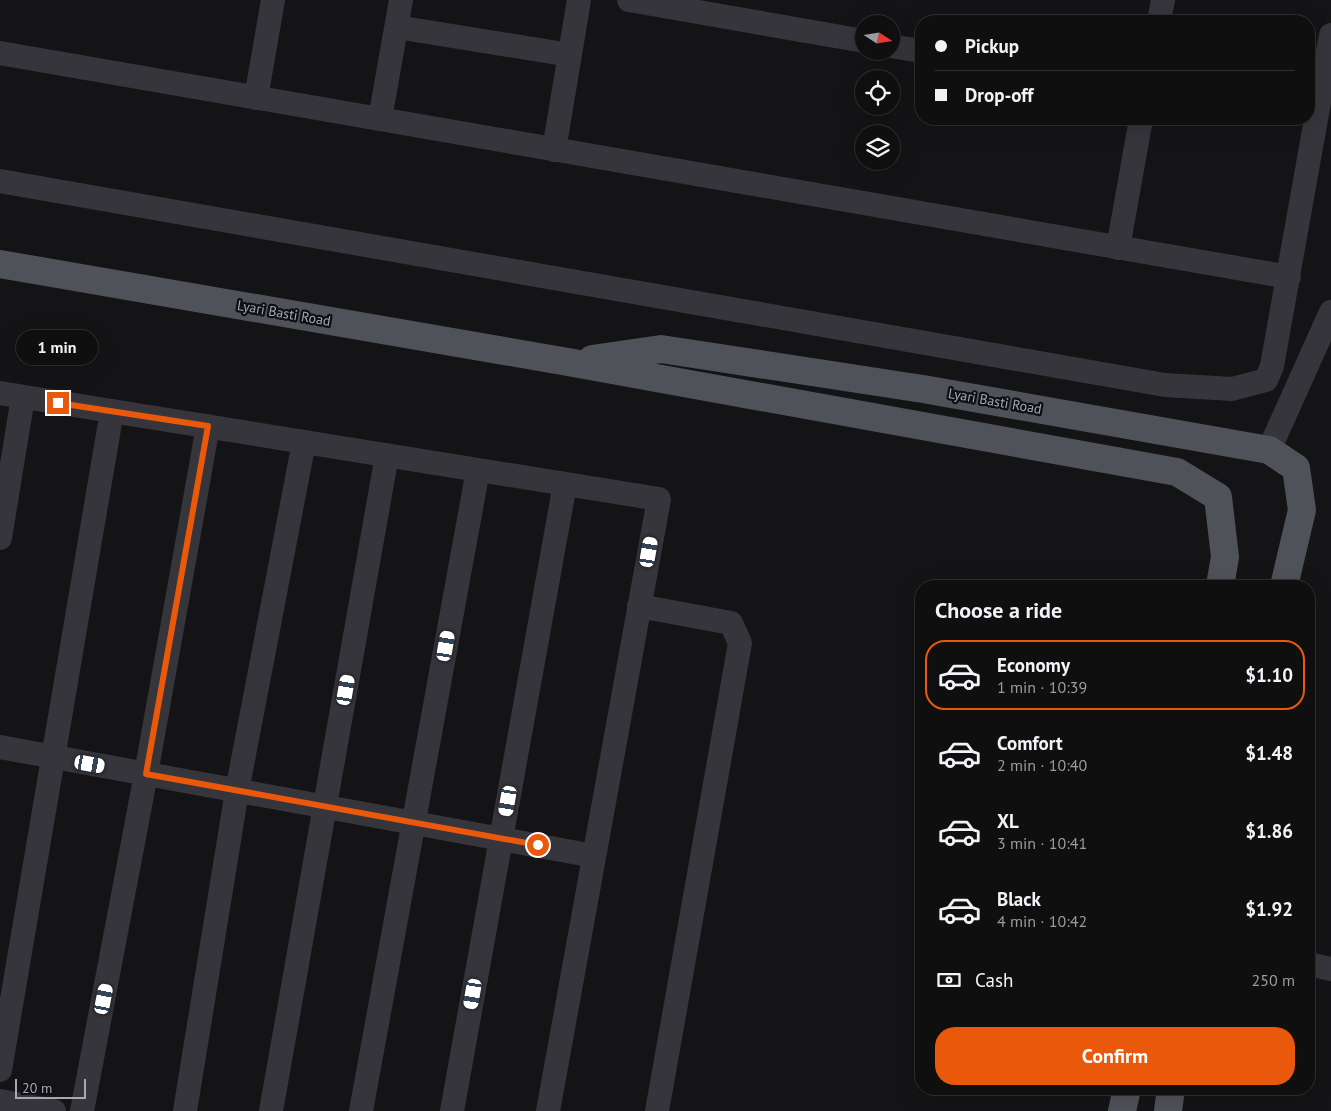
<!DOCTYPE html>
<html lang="en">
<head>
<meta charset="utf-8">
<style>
	body { margin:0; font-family:"PT Sans",sans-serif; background:#181819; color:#f1f3f6; height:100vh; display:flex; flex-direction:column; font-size:19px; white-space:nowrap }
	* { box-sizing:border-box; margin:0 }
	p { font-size:16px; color:#9b9c9f }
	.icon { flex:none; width:28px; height:28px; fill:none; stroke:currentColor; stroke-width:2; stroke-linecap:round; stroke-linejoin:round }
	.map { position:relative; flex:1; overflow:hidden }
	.side { position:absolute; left:915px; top:580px; width:400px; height:515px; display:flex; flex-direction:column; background:#0f0f10; border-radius:20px; box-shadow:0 5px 20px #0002,0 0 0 1px #2f2f30 }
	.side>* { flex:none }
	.banner { position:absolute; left:915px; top:15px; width:400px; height:110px; border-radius:20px; box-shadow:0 5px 20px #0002,0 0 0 1px #2f2f30; display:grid; align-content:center; height:110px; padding:0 20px; background:#0f0f10 }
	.needle { width:32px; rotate:102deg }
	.buttons { position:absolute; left:855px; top:15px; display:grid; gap:10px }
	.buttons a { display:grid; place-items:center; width:45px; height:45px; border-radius:50%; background:#0f0f10; box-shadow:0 5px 20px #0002,0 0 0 1px #2f2f30; font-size:25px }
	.scale { position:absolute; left:15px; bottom:12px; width:71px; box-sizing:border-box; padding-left:5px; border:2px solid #a5a9b7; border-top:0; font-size:14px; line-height:18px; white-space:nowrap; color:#a5a9b7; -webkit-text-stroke:4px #0f0f11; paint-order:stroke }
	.end { position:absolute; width:22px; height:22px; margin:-11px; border:6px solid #ea580c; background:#fff; box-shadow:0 0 0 2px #fff }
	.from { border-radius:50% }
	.bubble { position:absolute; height:35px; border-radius:18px; background:#0f0f10; box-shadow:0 5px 20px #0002,0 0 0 1px #2f2f30; font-size:16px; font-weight:800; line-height:35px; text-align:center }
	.car { position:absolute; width:15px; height:30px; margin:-15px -8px; border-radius:6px; box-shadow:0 0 4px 1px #0007; background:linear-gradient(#fff 24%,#345 0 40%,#fff 0 76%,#345 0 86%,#fff 0) }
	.banner b { display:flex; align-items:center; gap:18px; height:48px; font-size:19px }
	.banner b+b { border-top:1px solid #2f2f30 }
	.banner i { width:12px; height:12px; background:#f1f3f6 }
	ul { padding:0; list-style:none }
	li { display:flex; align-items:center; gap:15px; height:70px; margin:0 10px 8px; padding:0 10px; border:2px solid transparent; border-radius:20px }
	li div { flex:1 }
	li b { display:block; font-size:19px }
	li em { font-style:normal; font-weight:800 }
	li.selected { border-color:#ea580c }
	li>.icon { width:45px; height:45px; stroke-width:1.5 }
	h2 { padding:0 20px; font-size:22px; line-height:60px }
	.pay { display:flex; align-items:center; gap:12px; height:55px; padding:0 20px; font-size:19px }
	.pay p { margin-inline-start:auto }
	.button { display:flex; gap:10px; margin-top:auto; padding:10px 20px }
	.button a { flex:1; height:58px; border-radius:20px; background:#ea580c; color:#fff; font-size:20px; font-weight:800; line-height:58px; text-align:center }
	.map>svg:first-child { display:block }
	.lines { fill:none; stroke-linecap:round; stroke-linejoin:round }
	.minor { stroke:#35353b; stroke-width:24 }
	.major { stroke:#50525a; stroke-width:28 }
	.route { stroke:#ea580c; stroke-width:6 }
	.labels { text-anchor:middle; stroke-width:4.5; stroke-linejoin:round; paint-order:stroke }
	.street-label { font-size:14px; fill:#a5a9b7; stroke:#0f0f11 }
</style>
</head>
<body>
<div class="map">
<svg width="1331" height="1111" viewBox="0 0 1331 1111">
	<rect width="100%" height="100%" fill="#141416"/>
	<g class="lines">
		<!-- minor -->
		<path class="minor" d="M629 0 864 41
			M1159 21 1163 0
			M397 27 570 55
			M891 46 921 51
			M0 53 1289 277
			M256 98 273 0
			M380 119 401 0
			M554 150 579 0
			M0 181 1165 385 1232 389 1266 380 1272 366 1331 35
			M1118 248 1141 119
			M0 393 659 499 548 1111
			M1269 450 1331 312
			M0 538 23 397
			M639 606 731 623 740 643 657 1111
			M0 747 594 856
			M1309 964 1331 969
			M0 1070 112 411
			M0 1101 54 1111
			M82 1111 146 774 208 426
			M185 1111 237 791 304 442
			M271 1111 387 455
			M361 1111 478 470
			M452 1111 565 484"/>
		<!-- major -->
		<path class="major" d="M0 264 568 362 1177 472 1218 497 1225 557 1220 586
			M592 359 661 349 923 389 1269 450 1296 468 1302 510 1284 586
			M1122 1111 1127 1089
			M1168 1111 1171 1089"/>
	</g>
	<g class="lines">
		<!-- route -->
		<path class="route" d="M58 403 208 426 146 774 538 845"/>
	</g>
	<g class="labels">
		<!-- street labels -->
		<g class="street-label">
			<text transform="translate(284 313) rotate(10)" y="5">Lyari Basti Road</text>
			<text transform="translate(995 401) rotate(10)" y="5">Lyari Basti Road</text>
		</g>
	</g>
</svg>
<div class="buttons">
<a><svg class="needle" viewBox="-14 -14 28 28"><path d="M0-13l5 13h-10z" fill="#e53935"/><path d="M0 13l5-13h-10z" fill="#9b9c9f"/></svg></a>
<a><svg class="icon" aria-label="locate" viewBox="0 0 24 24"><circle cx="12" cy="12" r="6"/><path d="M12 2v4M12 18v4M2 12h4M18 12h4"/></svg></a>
<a><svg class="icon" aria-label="layers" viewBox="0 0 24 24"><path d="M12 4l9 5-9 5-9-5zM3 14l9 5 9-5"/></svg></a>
</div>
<div class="scale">20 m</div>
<i class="end from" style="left:538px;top:845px"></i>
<i class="end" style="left:58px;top:403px"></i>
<div class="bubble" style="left:16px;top:330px;width:82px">1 min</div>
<i class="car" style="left:649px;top:552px;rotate:10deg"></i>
<i class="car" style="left:446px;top:646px;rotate:10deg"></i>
<i class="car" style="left:346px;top:690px;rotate:10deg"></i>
<i class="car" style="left:90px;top:764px;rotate:100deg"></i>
<i class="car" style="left:508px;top:801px;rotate:190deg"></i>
<i class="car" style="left:473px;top:994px;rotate:190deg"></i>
<i class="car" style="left:104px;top:999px;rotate:11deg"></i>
<div class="banner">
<b><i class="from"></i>Pickup</b>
<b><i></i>Drop-off</b>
</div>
<section class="side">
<h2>Choose a ride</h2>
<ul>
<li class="selected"><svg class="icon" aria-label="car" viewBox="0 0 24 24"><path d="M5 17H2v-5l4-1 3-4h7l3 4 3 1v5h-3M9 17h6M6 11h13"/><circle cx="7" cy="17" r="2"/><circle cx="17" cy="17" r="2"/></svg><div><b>Economy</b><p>1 min · 10:39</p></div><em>$1.10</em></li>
<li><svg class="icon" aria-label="car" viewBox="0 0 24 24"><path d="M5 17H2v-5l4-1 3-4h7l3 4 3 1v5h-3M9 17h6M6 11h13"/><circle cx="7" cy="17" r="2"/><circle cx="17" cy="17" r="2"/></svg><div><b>Comfort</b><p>2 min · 10:40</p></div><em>$1.48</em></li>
<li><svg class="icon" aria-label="car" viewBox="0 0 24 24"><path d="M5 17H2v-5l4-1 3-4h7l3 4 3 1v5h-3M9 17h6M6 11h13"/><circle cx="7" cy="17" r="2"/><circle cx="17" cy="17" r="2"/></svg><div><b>XL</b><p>3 min · 10:41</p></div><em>$1.86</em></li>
<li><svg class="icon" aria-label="car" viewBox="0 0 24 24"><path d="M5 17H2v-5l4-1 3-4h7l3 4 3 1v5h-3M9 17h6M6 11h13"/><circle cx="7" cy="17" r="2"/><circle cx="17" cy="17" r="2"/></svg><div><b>Black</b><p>4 min · 10:42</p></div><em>$1.92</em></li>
</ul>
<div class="pay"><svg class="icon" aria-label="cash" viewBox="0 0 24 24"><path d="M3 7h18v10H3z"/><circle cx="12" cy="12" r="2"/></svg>Cash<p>250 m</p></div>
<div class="button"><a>Confirm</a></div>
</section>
</div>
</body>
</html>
